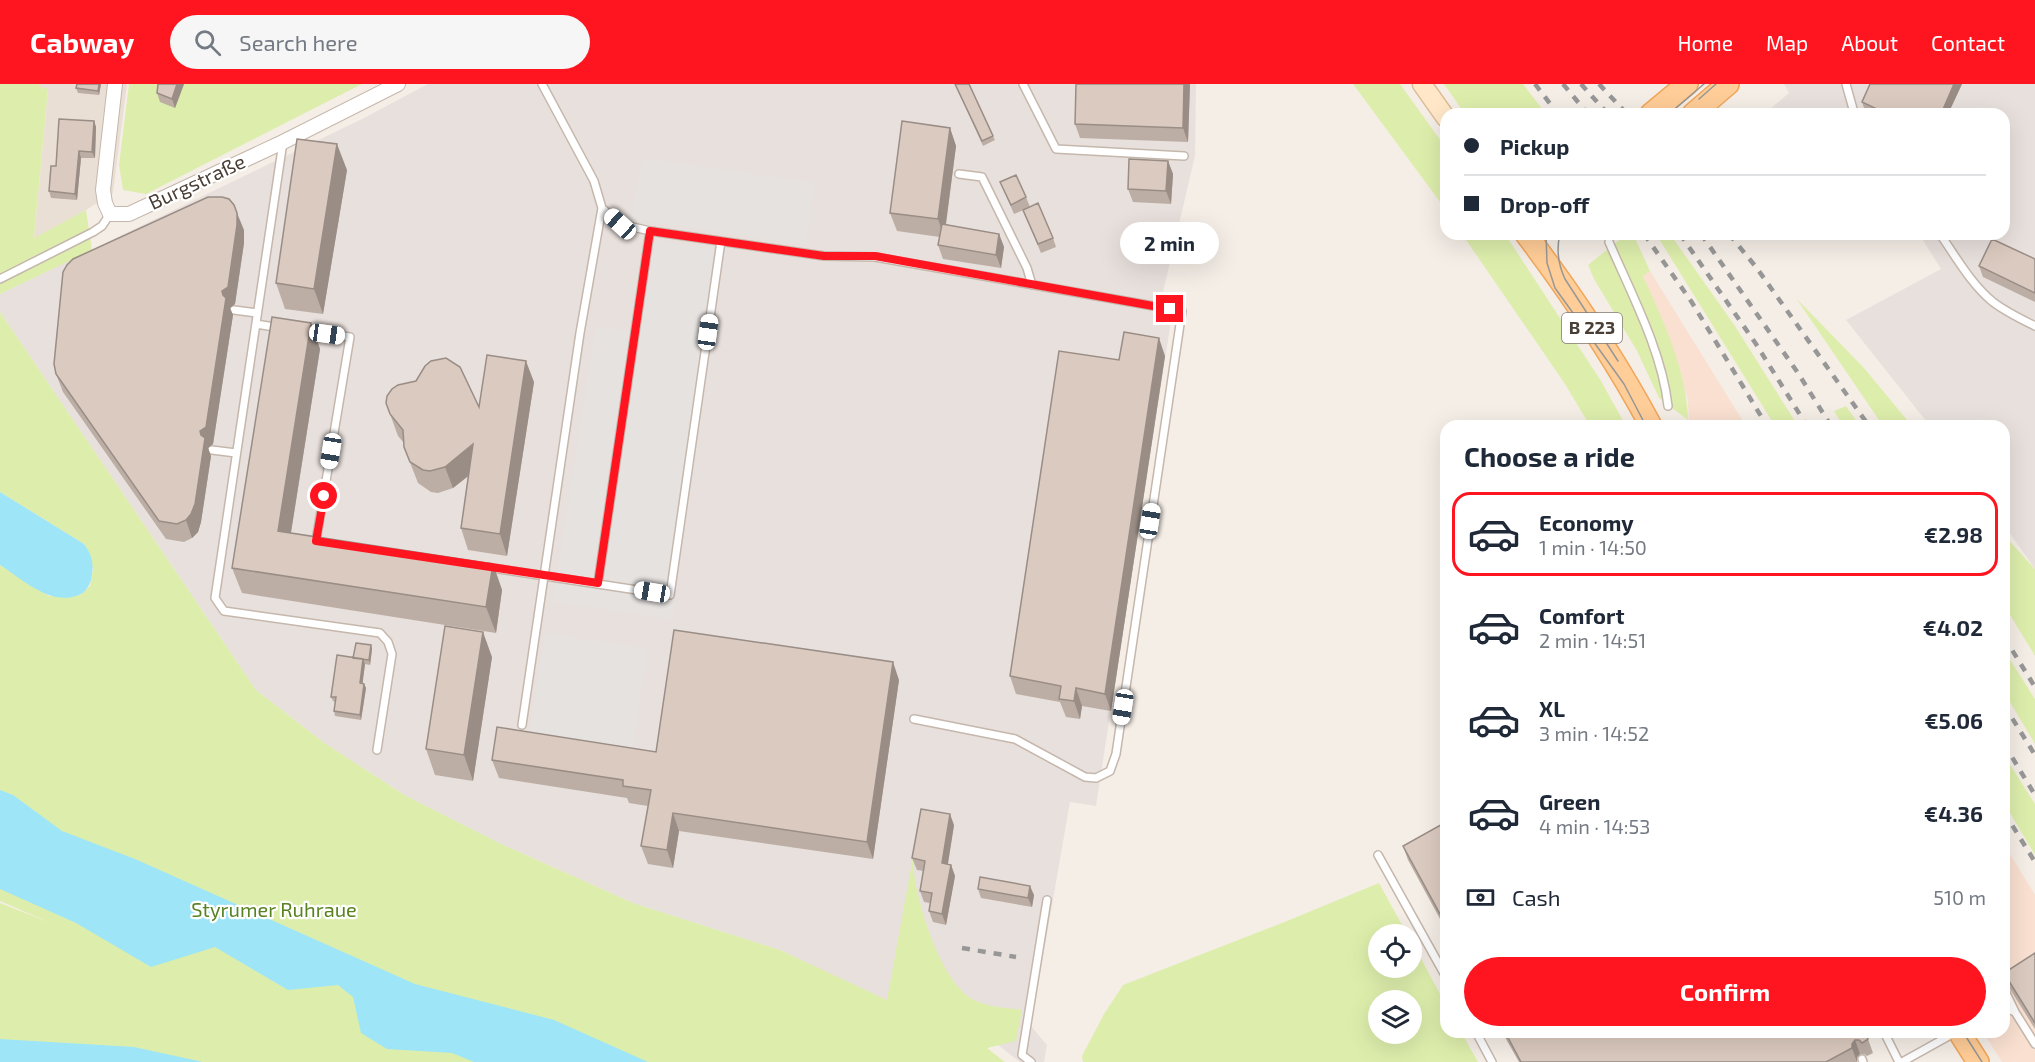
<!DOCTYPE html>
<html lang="en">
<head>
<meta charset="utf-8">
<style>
	body { margin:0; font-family:"Exo 2",sans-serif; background:#f6f6f7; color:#1f2937; height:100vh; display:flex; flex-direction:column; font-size:22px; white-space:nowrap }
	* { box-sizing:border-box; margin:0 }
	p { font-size:20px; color:#747a83 }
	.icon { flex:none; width:33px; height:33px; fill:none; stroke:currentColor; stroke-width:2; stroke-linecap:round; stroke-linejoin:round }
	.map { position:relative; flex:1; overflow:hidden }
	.sheet { position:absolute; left:1440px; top:336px; width:570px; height:618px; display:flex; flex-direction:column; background:#fff; border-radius:18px; box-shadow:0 6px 24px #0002 }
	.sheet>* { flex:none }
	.top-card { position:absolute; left:1440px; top:24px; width:570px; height:132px; border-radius:18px; box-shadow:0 6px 24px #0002; display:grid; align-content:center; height:132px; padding:0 24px; background:#fff }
	.controls { position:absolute; left:1368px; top:840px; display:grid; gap:12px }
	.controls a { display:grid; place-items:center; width:54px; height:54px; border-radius:50%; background:#fff; box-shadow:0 6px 24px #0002; font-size:30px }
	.end { position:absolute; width:27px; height:27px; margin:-14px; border:8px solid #ff1520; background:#fff; box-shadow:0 0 0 3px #fff }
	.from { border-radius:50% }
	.bubble { position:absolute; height:42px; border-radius:21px; background:#fff; box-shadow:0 6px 24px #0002; font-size:20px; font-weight:700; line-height:42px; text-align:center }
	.car { position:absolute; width:18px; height:36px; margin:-18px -9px; border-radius:8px; box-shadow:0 0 4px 2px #0007; background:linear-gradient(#fff 24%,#345 0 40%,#fff 0 76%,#345 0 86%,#fff 0) }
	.top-card b { display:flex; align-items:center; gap:21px; height:57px; font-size:22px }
	.top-card b+b { border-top:2px solid #e0e1e3 }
	.top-card i { width:15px; height:15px; background:#1f2937 }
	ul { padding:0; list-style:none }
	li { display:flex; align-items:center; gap:18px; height:84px; margin:0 12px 9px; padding:0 12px; border:3px solid transparent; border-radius:18px }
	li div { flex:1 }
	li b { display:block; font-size:22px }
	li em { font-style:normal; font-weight:700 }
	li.current { border-color:#ff1520 }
	li>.icon { width:54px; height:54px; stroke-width:1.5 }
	h2 { padding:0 24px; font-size:27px; line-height:72px }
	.pay { display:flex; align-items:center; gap:15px; height:66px; padding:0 24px; font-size:22px }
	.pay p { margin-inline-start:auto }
	.primary-button { display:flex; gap:12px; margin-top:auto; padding:12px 24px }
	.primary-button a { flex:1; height:69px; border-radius:36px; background:#ff1520; color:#fff; font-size:24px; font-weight:700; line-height:69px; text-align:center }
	header { display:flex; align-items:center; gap:36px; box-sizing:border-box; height:84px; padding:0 30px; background:#ff1520; color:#fff }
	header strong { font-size:28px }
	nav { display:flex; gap:33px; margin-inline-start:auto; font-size:21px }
	.search { width:420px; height:54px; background:#f6f6f7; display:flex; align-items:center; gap:15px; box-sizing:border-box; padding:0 21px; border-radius:33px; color:#747a83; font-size:22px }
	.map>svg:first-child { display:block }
	.residential { fill:#eadfd5 }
	.commercial { fill:#f9e0d1 }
	.industrial { fill:#e8e0dc }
	.green { fill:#ddeeac; fill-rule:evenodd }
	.parking { fill:#e6e2e0 }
	.water { fill:#9ee5f8 }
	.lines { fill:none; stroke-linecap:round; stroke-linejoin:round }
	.lane-casing { stroke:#c5b7ac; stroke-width:10 }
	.street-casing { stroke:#c5b7ac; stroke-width:16 }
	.secondary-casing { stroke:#ddbc95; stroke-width:21 }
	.primary-casing { stroke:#f0a65b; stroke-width:24 }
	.lane { stroke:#fff; stroke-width:7 }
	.street { stroke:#fff; stroke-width:14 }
	.secondary { stroke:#ffe7c8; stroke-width:18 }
	.primary { stroke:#ffcd97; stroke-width:21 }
	.tram { stroke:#979797; stroke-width:1.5 }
	.rail { stroke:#979797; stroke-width:4.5; stroke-dasharray:8 8; stroke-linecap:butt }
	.wall { fill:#bcaea4 }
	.shaded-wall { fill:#998d86 }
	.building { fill:#dbcabf; stroke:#998d86; stroke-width:1.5 }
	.route { stroke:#ff1520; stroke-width:8 }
	.labels { text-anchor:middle; stroke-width:4.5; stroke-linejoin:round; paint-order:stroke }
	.shield { fill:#fff; stroke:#807872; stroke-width:1.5 }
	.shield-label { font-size:18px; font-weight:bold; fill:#493e35 }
	.street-label { font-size:20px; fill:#493e35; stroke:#fff }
	.park-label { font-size:20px; fill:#598222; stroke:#fff }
</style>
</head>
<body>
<header>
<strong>Cabway</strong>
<div class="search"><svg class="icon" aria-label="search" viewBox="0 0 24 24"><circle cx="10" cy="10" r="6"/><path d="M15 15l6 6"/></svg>Search here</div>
<nav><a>Home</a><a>Map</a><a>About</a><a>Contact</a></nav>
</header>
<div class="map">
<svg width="2035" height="978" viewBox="0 0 2035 978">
	<rect width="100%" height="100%" fill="#f5eee7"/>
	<!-- residential -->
	<path class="residential" d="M40 0H127L113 109 86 126 34 155 48 6 39 3Z"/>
	<!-- commercial -->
	<path class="commercial" d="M1650 187 1746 342H1689L1688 317 1677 277 1643 191Z
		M2004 760 2035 811V978H2002L1983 948H2004Z"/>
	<!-- industrial -->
	<path class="industrial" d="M428 0H1196L1195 72 1163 208 1173 224 1096 722 1070 718 1031 942 1047 961 1044 978H1020L998 961 986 964 780 866 633 819 499 759 406 712 323 658 256 606 0 228V210L362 35Z
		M1784 0H2035V485L2004 441V342H1930L1846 236 1941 185 1919 150H2004V30H1764L1789 9Z"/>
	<!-- green -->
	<path class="green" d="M0 0H40V3L48 5 34 154 86 126 92 166 0 210Z
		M129 0H362L146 110 123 106 119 81Z
		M1353 0H1400L1446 64V126Z
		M1444 0H1523L1546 30H1465Z
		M1462 150H1505L1601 297 1626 342H1590L1565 300Z
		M1627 150H1633L1650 187 1643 192C1663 236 1687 287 1688 336L1659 314 1637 267 1594 195 1588 181Z
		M1656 150H1670L1735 242 1798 342H1775Z
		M1796 214 1864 284 1912 342H1883Z
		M0 228 256 606 323 658 406 712 499 759 633 819 780 866 887 916 913 773C912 808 941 903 976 917 989 923 1007 924 1022 926L1016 957 987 964 1005 978H0V819L51 839 0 817V481L49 512 80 511 90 502 93 485 84 460 0 408Z
		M1846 322 1860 342H1843L1834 327Z
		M2004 451 2035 485V572L2004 521Z
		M2004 566 2035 615V660L2004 608Z
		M2004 671 2035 720V771L2004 719Z
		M1379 799 1407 850H1378V884H1412V858L1446 921V948H1461L1478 978H1083L1082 972 1104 930 1123 901 1287 837ZM1378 916H1412V950H1378Z"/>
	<!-- parking -->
	<path class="parking" d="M642 74 815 99 805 161 632 135Z
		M646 155 725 167 672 535 553 517 596 243 632 248Z
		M545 549 647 565 632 670 530 654Z"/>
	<!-- water -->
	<path class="water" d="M0 408 84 460C93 472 94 481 91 496 89 503 84 510 76 512 49 521 22 495 0 481Z
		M0 706 13 711 62 747 135 775 415 900 554 936 648 978H474L452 969 387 965 361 949 353 913 338 901 288 906 215 863 151 883 76 839 0 805Z
		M0 955 134 963 203 978H0Z"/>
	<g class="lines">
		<defs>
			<path id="lane" d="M1023 0 1056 65 1184 72
				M1846 0 1853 25 1856 30
				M283 58 215 514 224 527 380 549 388 558 392 570 377 666
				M959 90 982 93 1027 184 1032 201
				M602 124 620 140 650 147 824 172 875 173 1182 227 1116 670 1110 687 1096 694 1085 693 1015 655 914 635
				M1940 150C1956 173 1971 200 1993 218 2006 228 2021 235 2035 242
				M1609 158C1631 209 1662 267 1668 322
				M0 195 93 148 102 142 110 130
				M234 226 257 229
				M256 240 280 244
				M306 247 350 253 316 457 321 458
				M212 366 236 369
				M486 483 670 511 721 157
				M598 499 650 147
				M522 641 580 249 602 124 594 97 542 0
				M1378 771 1446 893
				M2004 905 2015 928
				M2004 923 2015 928 2035 960
				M1476 948 1492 978
				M1884 948 1899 978
				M1862 975 1863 978
				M1031 978 1022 971 1047 816
				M1902 978 1956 948"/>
			<path id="street" d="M115 0 103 106 105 119 110 130H129L283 58 398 0"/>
			<path id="secondary" d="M1422 0 1446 34"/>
			<path id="primary" d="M1651 30 1687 0
				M1693 30 1728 0
				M1526 150C1572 211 1615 275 1651 342
				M1959 948 1978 978"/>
		</defs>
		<!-- lane casing -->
		<use href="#lane" class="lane-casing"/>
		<!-- street casing -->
		<use href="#street" class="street-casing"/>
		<!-- secondary casing -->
		<use href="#secondary" class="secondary-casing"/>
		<!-- primary casing -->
		<use href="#primary" class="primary-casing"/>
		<!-- lane -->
		<use href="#lane" class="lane"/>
		<!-- street -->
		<use href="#street" class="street"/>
		<!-- secondary -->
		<use href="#secondary" class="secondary"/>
		<!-- primary -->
		<use href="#primary" class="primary"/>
		<!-- tram -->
		<path class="tram" d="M1699 15 1716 0
			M1669 30 1704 0
			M1546 150 1547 179 1555 204 1624 300 1646 342
			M1560 150C1556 166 1558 180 1565 195L1618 277
			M1963 948 1982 978"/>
		<!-- rail -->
		<path class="rail" d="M1535 0 1558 30
			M1563 0 1588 30
			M1581 0 1608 30
			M1599 0 1627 30
			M1644 150 1691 217 1767 342
			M1680 150 1756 260 1807 342
			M1701 150 1798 289 1831 342
			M1729 150 1756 183 1869 342
			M2004 553 2035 603
			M2004 621 2035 671
			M2004 660 2035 711
			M2004 728 2035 778
			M962 864 1016 873"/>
	</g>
	<!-- wall -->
	<path class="wall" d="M76 0H101L99 11 78 9 76 4 77 0Z
		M158 0H184L175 24 160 18 157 9Z
		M955 0 993 52 995 56 983 62Z
		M1190 0 1188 58 1080 54 1075 40Z
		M1962 0 1948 30H1871L1865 27 1862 18Z
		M94 37 96 43 95 74H81L77 116 51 114 49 107 56 82Z
		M950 44 956 62 946 141 999 150 1004 163 1001 184 943 175 938 161 940 153 897 147 890 129Z
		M1168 77 1173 90 1171 120 1133 118 1128 105Z
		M347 86 323 230 285 225 276 199Z
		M1000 98 1026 113 1030 123 1014 130Z
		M1023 126 1053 154 1056 163 1041 169Z
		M244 146V159L235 220 230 224 233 231 213 360 208 364 211 372 201 438 198 448 192 454 184 458 166 455 63 308 56 290Z
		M2035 175V218L1983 193 1979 182Z
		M311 239 320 265 291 449 493 480 502 506 496 549 242 509 232 484Z
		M1165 272 1111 627 1082 622 1080 635 1066 633 1060 618 1016 610 1010 592 1119 276Z
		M534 298 507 472 468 466 461 444 468 392 453 404 438 409 431 408 418 399 404 363V359L398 352 386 319 479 323Z
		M371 561 372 565 370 581 365 580 362 600H364L366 604 361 636 335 632 334 627 335 618 333 617 331 613 353 574Z
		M492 573 473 697 435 691 426 665Z
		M899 596 873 775 679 747 673 784 648 780 641 762 648 722 629 719 627 714 499 694 492 676 656 668Z
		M1446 738V846L1408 776 1403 762Z
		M954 741 948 780 951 781 955 792 946 841 933 838 929 827 930 819 924 818 920 807 924 787 917 786 912 774Z
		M978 805 1034 811 1032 823 981 814Z
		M2035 869V945L2010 905 2004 889Z
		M1502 948H1864L1868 955 1873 969 1867 972 1864 970H1860L1857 973V978H1519Z"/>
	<!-- shaded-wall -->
	<path class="shaded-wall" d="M99 0H101L99 11 98 7Z
		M177 0H184L175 24 172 15Z
		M1184 0H1190L1188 58 1183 44Z
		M1954 0H1962L1948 30H1941Z
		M94 37 96 43 95 74 92 68Z
		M950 44 956 62 944 153 938 135Z
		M337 60 347 86 323 230 314 205Z
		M79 67 81 74 77 116 75 110Z
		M1168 77 1173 90 1171 120 1166 107Z
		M237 129 244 146V159L235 220 230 224 233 231 213 360 208 364 211 372 201 438 198 448 192 454 186 436 201 351 200 347 223 211 222 207Z
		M999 150 1004 163 1001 184 996 171Z
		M311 239 320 265 287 473 278 447Z
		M1159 254 1165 272 1111 627 1105 610Z
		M526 277 534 298 507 472 500 450Z
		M473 360 481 382 453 404 445 383Z
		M493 480 502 506 496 549 486 523Z
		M483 548 492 573 473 697 464 671Z
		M371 561 372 565 370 581 369 576Z
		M363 575 365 580 362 604 360 599Z
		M893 578 899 596 873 775 867 758Z
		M364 600 366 604 361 636 360 631Z
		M1076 604 1082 622 1080 635 1074 617Z
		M673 729 679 747 673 784 667 766Z
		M950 730 954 741 946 791 942 779Z
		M951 781 955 792 946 841 942 830Z
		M1030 802 1034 811 1032 823 1028 814Z
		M1855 956 1860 970 1857 973V978L1852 964V960Z"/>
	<!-- building -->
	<path class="building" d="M77 0H99L98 7 76 4Z
		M158 0H177L172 15 157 9Z
		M955 0H969L993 52 982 57Z
		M1076 0H1184L1183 44 1075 40Z
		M1870 0H1954L1941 30H1887L1862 18Z
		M59 35 94 37 92 68 79 67 75 110 49 107 51 82H56Z
		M902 37 950 44 938 135 890 129Z
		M297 55 337 60 314 205 276 199Z
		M1129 75 1168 77 1166 107 1128 105Z
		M1016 91 1026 113 1011 121 1000 98Z
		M208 113H222L229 115 234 121 237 129V141L228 203 222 207 223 211 226 214 206 343 200 347 201 351 205 354 195 420 191 430 186 436 177 440 159 437 56 290 54 280 63 188 67 181 73 175Z
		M1038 119 1053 154 1038 160 1023 126Z
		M942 140 999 150 996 171 938 161Z
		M1992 155 2035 175V209L1979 182Z
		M272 233 311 239 278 447 493 480 486 523 232 484Z
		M1124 248 1159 254 1105 610 1076 604 1074 617 1059 615 1061 602 1010 592 1059 267 1119 276Z
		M487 271 526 277 500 450 461 444 473 360 445 383 430 387 423 386 410 378 404 363 403 346 390 330 386 319 387 312 392 305 398 301 416 297 425 282 431 277 446 274 460 283 479 323Z
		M445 542 483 548 464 671 426 665Z
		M674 546 893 578 867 758 673 729 667 766 641 762 651 706 623 702V696L492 676 497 643 656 668Z
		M356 559 371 561 369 576 353 574Z
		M337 571 363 575 360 599 364 600 360 631 334 627 336 613H331Z
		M921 725 950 730 942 779 951 781 942 830 929 827 932 809 920 807 925 777 912 774Z
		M1446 738V841L1403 762Z
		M980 793 1030 802 1028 814 978 805Z
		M2035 869V939L2004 889Z
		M1505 948H1864L1868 955 1862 959 1859 956H1855L1852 960V964L1826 978H1521Z"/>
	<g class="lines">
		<!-- route -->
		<path class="route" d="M324 412 316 457 598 499 650 147 824 172H875L1170 225"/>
	</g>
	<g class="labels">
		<!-- shield labels -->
		<rect class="shield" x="1562" y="229" width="60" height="30" rx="4.5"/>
		<g class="shield-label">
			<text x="1592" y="250">B 223</text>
		</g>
		<!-- street labels -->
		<g class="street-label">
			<text transform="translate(197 98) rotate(-25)" y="7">Burgstraße</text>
		</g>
		<!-- park labels -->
		<g class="park-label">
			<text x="274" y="833">Styrumer Ruhraue</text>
		</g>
	</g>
</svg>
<div class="controls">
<a><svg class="icon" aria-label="locate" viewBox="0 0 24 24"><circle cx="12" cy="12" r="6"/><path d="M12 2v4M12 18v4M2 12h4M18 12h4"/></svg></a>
<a><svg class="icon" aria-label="layers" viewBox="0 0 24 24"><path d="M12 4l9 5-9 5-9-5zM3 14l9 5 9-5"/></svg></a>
</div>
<i class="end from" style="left:324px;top:412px"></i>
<i class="end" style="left:1170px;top:225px"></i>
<div class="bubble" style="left:1120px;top:138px;width:99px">2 min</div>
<i class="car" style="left:620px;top:140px;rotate:312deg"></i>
<i class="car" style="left:708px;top:248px;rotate:8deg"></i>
<i class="car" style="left:327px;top:250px;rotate:98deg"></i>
<i class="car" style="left:331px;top:367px;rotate:189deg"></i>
<i class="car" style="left:1150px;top:437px;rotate:9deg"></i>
<i class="car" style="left:652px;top:508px;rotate:279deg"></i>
<i class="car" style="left:1123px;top:623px;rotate:189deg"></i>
<div class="top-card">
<b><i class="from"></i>Pickup</b>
<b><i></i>Drop-off</b>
</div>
<section class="sheet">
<h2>Choose a ride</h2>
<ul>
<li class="current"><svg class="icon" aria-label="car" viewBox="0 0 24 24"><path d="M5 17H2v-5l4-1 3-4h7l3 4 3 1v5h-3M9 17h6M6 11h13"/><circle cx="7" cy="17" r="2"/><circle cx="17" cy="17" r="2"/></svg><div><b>Economy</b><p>1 min · 14:50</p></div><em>€2.98</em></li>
<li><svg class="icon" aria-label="car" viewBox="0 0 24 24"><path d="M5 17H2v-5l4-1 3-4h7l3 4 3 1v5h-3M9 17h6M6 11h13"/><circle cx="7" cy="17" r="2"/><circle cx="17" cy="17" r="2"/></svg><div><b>Comfort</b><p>2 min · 14:51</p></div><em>€4.02</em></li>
<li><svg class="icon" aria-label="car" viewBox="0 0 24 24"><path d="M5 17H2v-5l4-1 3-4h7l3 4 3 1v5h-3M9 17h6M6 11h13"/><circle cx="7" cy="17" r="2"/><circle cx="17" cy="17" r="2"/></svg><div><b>XL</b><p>3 min · 14:52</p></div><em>€5.06</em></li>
<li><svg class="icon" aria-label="car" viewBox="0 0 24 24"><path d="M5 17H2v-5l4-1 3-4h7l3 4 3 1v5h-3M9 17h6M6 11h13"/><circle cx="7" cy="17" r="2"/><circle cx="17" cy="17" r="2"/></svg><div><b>Green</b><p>4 min · 14:53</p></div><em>€4.36</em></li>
</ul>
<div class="pay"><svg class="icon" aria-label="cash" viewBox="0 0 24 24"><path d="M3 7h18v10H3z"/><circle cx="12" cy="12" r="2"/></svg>Cash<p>510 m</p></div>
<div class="primary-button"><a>Confirm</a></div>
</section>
</div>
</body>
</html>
